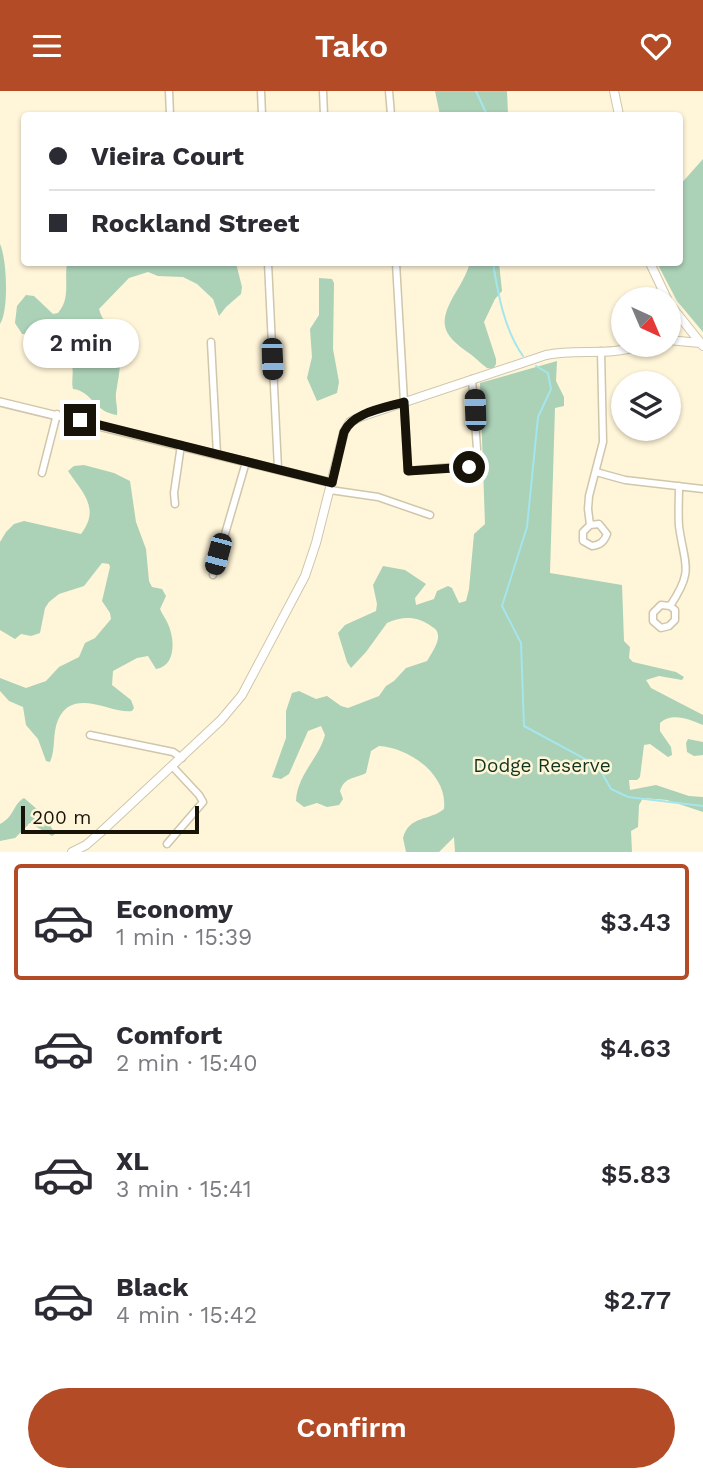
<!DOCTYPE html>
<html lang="en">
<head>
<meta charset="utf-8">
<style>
	body { margin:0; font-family:"Work Sans",sans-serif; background:#f7f7f7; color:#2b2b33; height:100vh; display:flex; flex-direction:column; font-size:26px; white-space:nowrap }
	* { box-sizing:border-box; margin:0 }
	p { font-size:23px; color:#7c7c81 }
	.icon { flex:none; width:38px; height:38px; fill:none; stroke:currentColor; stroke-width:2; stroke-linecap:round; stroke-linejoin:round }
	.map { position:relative; height:761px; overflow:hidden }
	.drawer { display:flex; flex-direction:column; background:#fff; flex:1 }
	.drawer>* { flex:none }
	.top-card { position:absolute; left:21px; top:21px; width:662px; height:154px; border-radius:7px; box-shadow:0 2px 5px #0004; display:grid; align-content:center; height:154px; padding:0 28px; background:#fff }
	.needle { width:46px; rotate:136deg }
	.buttons { position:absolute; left:611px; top:196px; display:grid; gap:14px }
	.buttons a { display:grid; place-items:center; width:70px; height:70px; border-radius:50%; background:#fff; box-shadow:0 2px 5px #0004; font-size:35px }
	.scale { position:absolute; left:21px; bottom:18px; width:178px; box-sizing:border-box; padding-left:7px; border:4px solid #171309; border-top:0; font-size:19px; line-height:24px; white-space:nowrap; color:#171309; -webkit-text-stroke:5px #fff5d9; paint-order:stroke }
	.end { position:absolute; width:32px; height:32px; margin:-16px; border:9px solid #171309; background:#fff; box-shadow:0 0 0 4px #fff }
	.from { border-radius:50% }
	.bubble { position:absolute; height:49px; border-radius:24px; background:#fff; box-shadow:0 2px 5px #0004; font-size:23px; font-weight:600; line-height:49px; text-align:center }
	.car { position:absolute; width:21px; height:42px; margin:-21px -10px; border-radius:9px; box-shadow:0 0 5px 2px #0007; background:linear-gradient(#222 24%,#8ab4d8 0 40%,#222 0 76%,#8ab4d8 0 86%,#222 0) }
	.top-card b { display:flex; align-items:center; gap:24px; height:66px; font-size:26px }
	.top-card b+b { border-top:2px solid #e1e1e2 }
	.top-card i { width:18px; height:18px; background:#2b2b33 }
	ul { padding:12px 0 0; list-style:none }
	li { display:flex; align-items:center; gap:21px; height:116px; margin:0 14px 10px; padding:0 14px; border:4px solid transparent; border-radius:7px }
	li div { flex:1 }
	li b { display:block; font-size:26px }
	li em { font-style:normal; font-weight:600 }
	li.on { border-color:#b24b26 }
	li>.icon { width:63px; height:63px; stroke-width:1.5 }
	.button { display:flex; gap:14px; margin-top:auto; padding:14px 28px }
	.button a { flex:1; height:80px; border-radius:42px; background:#b24b26; color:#fff; font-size:28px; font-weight:600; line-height:80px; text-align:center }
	header { display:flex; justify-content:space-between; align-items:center; height:91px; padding:0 28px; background:#b24b26; color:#fff; font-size:32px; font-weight:600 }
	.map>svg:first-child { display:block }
	.green { fill:#abd1b7 }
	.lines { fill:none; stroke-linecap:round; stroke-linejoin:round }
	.stream { stroke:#a4e6ec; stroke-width:2 }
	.minor-casing { stroke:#cfc6ab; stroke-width:9 }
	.tertiary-casing { stroke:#cfc6ab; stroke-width:10 }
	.secondary-casing { stroke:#cfc6ab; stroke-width:10 }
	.minor { stroke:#fff; stroke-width:6 }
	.tertiary { stroke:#fff; stroke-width:7 }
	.secondary { stroke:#fff; stroke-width:8 }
	.route { stroke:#171309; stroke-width:9 }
	.labels { text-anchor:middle; stroke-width:5; stroke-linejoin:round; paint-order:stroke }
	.park-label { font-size:19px; fill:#0f341f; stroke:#fff5d9 }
</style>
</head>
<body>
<header><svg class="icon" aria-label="menu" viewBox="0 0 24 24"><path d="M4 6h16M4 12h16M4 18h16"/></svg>Tako<svg class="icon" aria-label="heart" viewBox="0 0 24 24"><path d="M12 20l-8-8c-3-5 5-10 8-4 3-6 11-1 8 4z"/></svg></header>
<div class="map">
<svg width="703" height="761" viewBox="0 0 703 761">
	<rect width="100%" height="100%" fill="#fff5d9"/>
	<!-- green -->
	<path class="green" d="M435 0H507L508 24H440Z
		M703 68V241L677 210 657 172H679V95Z
		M0 153C7 168 9 220 0 233Z
		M67 172H236L242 196 241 203 226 216 219 225 213 208 197 193 183 186 158 185 148 181 129 187 99 218C102 230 110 236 115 247 124 266 119 282 116 302 115 310 118 316 117 324 94 321 92 300 73 298 71 290 74 282 72 275 65 254 44 242 22 243L15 232 17 215 26 204 34 205 53 223 58 222C71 207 64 190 67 172Z
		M470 172H499L502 200 495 208 484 231 496 268V273L493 278 487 277C480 272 474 265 466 260 442 243 439 232 453 206 460 194 466 185 470 172Z
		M319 187 332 188 334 192 333 258 339 291 337 302 317 310 307 287 312 266 310 238 319 224Z
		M557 270 556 290 564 306V315L555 317 550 482 622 494 624 550 630 556 629 567 633 571 676 581 684 586 682 589 659 585 646 589 651 597 703 624V634C689 628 672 621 660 632V640L671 656 672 664 668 666 650 653 644 654 640 686 637 689H629L630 699 656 694 689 705 703 706V721L667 709 643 707 639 714 638 736 631 740 632 761H455L454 746 439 761H406L403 747C409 724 430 730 444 718 448 684 410 657 379 655L371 660 366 682C355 688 345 685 340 700L343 708 339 714 327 716 317 712 304 716 296 710C297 684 319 667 325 644L321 635 308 640 289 683 281 688 272 686 286 647V620L292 602 299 600 316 608 327 605 341 615 348 617 379 605 386 595 394 590 406 577 427 570C431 563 439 552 438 544 437 538 435 538 431 535 417 525 403 525 387 532L366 561 351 577 347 571 338 542 345 534 376 520 377 513 373 494 383 475 405 479 426 493 415 507 416 514 434 508 437 500 448 495 452 497 459 512 466 510 469 498 474 443 485 433 480 292Z
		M84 374 114 382 130 390 136 431 146 458 149 490 152 496 162 498 166 505 160 518C162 523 166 528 168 533 175 548 176 575 156 578L148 565 137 567 113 580 112 594 131 609 134 617 132 620C110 623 73 595 58 629 52 643 56 658 50 671L46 670 38 648 26 634 23 616 9 610 0 600V587L26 597 46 590 59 576 79 566 85 552 95 547 111 528 110 522 102 510 110 476 109 473 102 472 84 495 59 503 49 511 45 517 40 542 31 545 21 543 15 548 0 539V451L6 441 14 433 24 430 81 443C101 417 82 401 68 380L74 375Z
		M688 648 703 651V664L694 665 687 661 686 652Z
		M24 707 45 725 55 743 52 745 30 732 15 747 0 750V733C15 725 13 713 24 707Z"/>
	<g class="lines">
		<!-- stream -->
		<path class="stream" d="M476 0 487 24
			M493 172C498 203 504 238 523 265
			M536 275 548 282 551 298 538 326 527 436 502 515 521 552 524 635 598 675 611 698 628 706 703 715"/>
		<defs>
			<path id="minor" d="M169 0 170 24
				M261 0 262 24
				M323 0 324 24
				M389 0 391 24
				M268 172 278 378
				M396 172 408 380 474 374 477 358 472 288
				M211 251 217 363
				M596 381 625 389 703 398
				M42 382 57 323
				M330 399 378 406 430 424
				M175 413 174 402 181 354
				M590 434 583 441V450L592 455C600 454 604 451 607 443L599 433 590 434 588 418 589 405 603 351 601 260
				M213 484 246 371
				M670 515 675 519V529L669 535 661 537 653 530V522L661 514 670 515C695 478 684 474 679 435 678 422 679 408 679 395
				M90 644 173 661 182 667
				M167 753 203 711 199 704 172 675"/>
			<path id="tertiary" d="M0 311 332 392"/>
			<path id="secondary" d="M614 0 619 24
				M650 172 667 208
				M668 211 703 255
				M668 236 680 228
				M668 249 700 252
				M72 761 86 754 101 741 221 629 242 604 305 485 316 452 344 341 350 331 360 326 546 264C577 257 611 266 641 254"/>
		</defs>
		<!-- minor casing -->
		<use href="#minor" class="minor-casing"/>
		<!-- tertiary casing -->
		<use href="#tertiary" class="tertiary-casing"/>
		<!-- secondary casing -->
		<use href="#secondary" class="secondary-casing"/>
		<!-- minor -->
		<use href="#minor" class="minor"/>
		<!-- tertiary -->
		<use href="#tertiary" class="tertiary"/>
		<!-- secondary -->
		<use href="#secondary" class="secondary"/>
	</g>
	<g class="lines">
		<!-- route -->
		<path class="route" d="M80 329 332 392 344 341C353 321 385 317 404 311L408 380 469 376"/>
	</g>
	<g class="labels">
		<!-- park labels -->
		<g class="park-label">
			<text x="542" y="681">Dodge Reserve</text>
		</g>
	</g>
</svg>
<div class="buttons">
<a><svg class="needle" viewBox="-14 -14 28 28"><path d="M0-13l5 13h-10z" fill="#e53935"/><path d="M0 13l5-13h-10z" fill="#7c7c81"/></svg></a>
<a><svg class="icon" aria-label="layers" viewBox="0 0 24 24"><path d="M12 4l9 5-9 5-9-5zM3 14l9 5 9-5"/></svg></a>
</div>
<div class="scale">200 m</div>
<i class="end from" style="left:469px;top:376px"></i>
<i class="end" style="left:80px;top:329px"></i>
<div class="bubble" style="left:23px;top:228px;width:116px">2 min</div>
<i class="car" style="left:272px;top:268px;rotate:178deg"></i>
<i class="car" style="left:475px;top:319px;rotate:358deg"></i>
<i class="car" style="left:218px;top:463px;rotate:195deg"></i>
<div class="top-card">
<b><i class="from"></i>Vieira Court</b>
<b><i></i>Rockland Street</b>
</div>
</div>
<section class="drawer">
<ul>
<li class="on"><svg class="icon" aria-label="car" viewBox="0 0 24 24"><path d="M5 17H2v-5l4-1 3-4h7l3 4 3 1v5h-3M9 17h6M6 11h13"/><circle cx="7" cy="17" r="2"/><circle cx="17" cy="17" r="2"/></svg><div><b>Economy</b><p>1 min · 15:39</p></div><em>$3.43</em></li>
<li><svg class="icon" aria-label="car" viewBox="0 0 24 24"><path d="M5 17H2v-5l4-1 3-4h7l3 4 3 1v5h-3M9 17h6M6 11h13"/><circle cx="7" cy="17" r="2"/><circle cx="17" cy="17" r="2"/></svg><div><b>Comfort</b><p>2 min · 15:40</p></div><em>$4.63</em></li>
<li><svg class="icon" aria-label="car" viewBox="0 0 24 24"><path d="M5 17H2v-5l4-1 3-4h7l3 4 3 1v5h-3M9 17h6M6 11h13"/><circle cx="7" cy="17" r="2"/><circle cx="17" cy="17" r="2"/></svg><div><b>XL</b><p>3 min · 15:41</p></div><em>$5.83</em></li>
<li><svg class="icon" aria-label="car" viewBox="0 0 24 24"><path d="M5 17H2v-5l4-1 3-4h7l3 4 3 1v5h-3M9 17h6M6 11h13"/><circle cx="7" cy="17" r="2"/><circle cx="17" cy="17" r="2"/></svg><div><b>Black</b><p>4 min · 15:42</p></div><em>$2.77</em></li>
</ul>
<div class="button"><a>Confirm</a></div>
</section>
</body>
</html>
